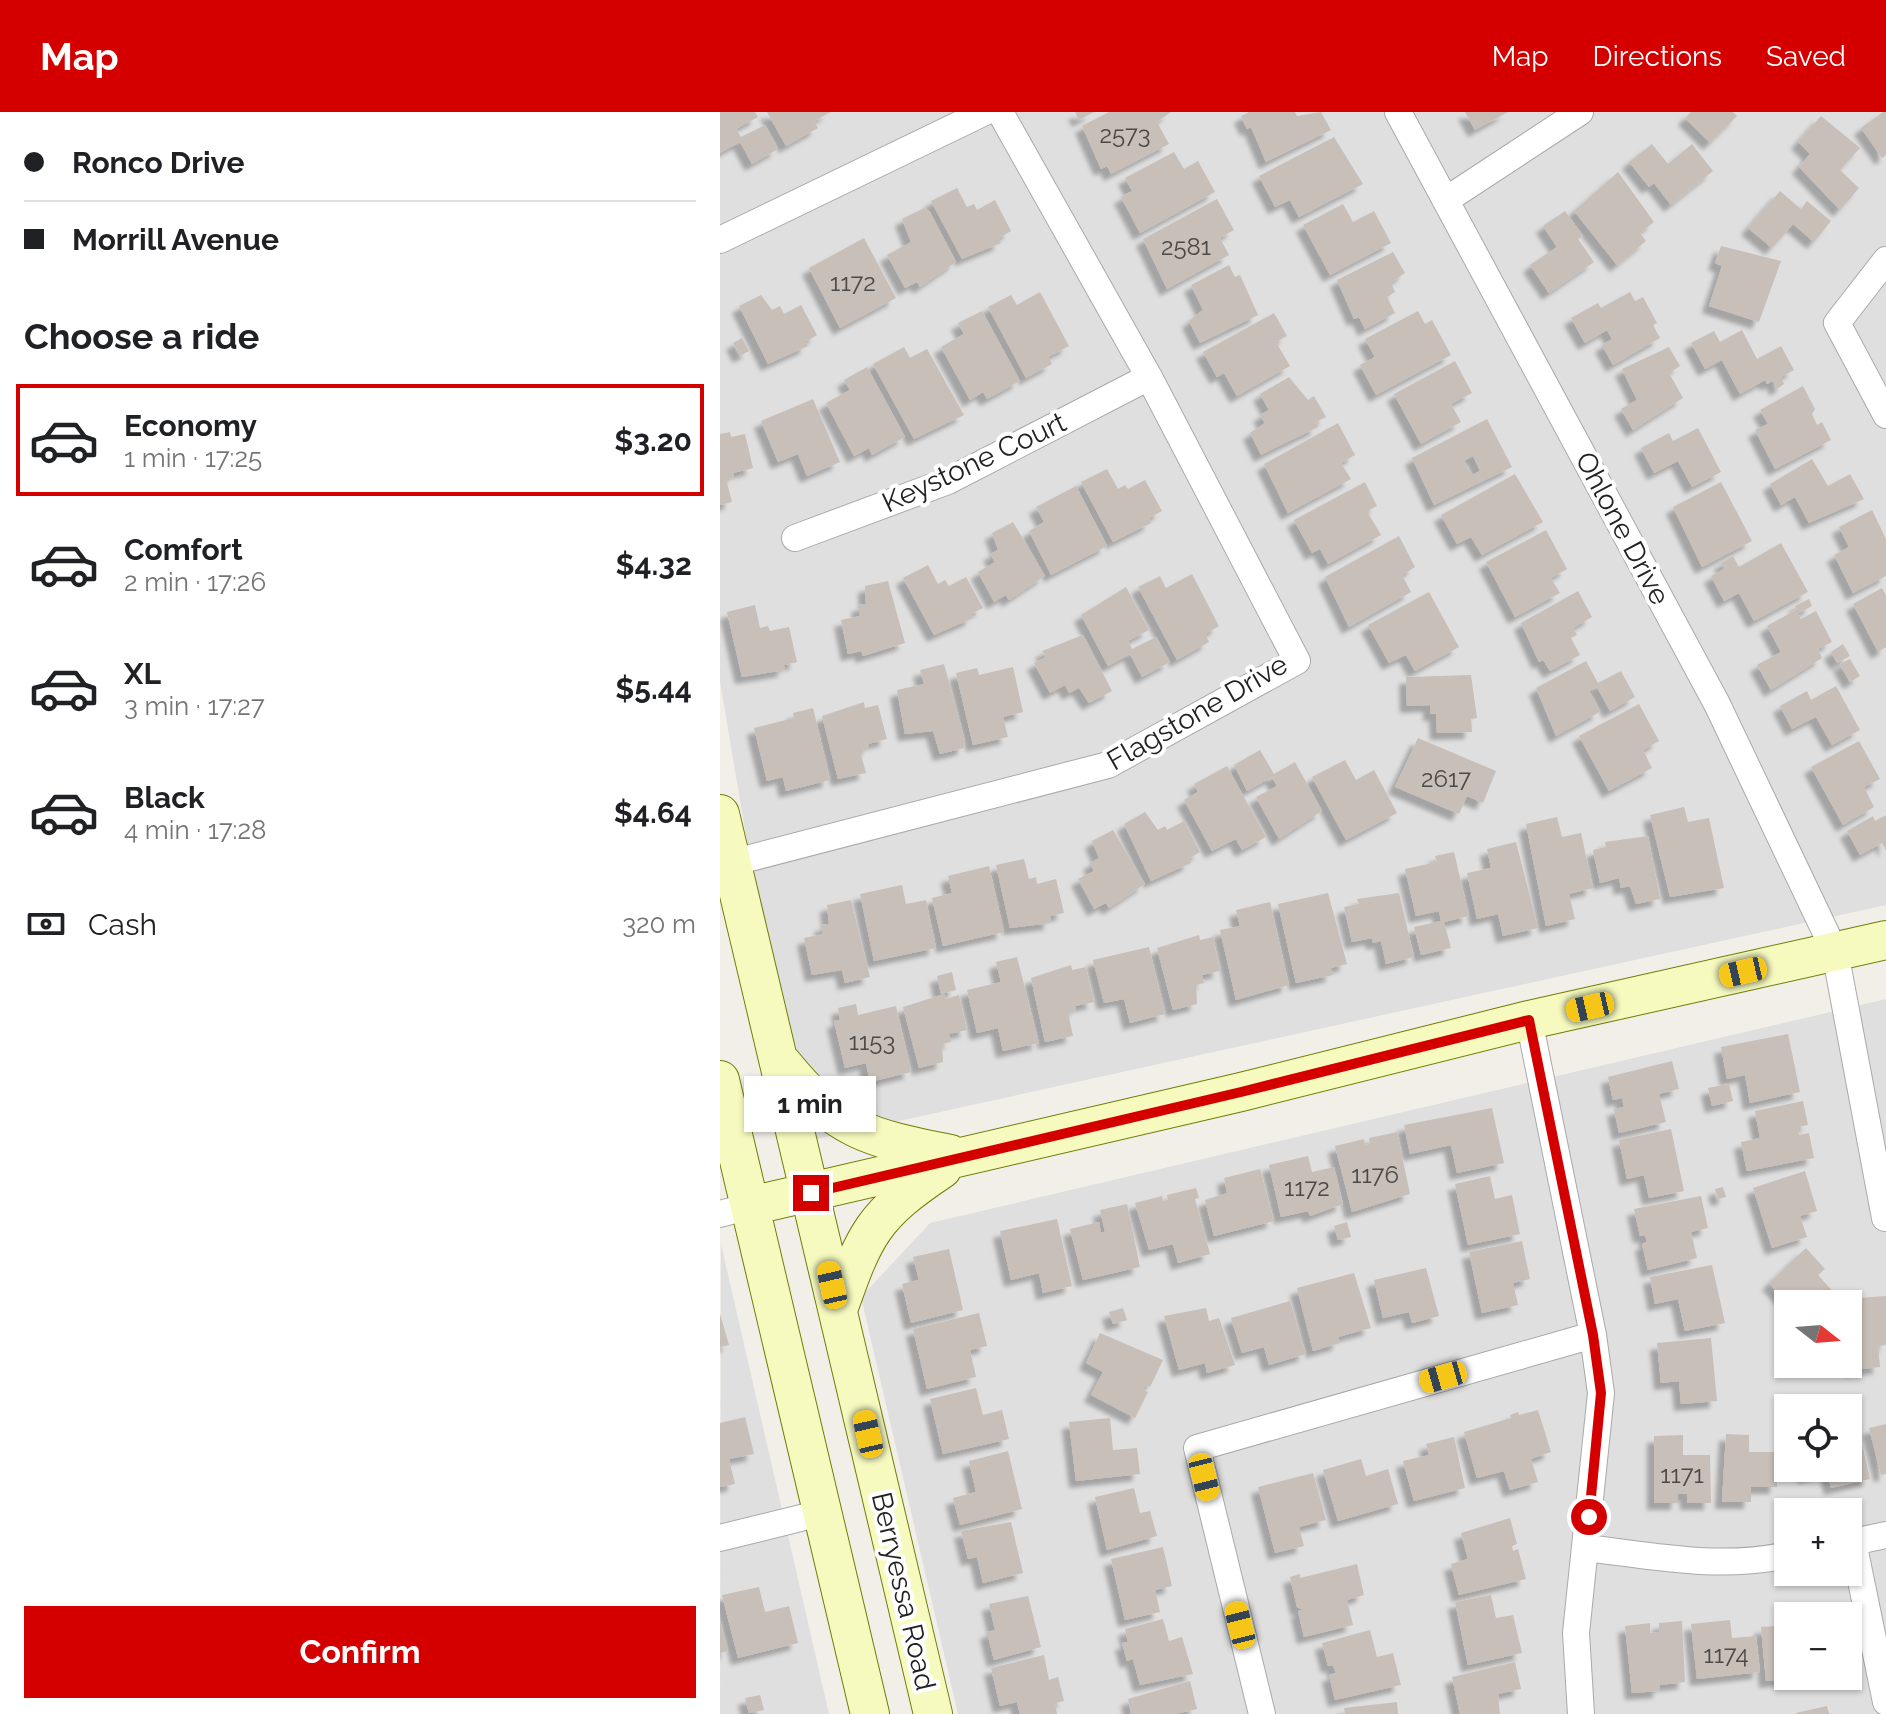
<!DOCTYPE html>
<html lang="en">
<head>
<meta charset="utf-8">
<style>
	body { margin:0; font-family:Raleway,sans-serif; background:#f2f2f2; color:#202124; height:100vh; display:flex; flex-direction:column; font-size:30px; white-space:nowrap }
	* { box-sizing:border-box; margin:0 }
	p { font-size:26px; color:#757577 }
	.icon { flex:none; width:44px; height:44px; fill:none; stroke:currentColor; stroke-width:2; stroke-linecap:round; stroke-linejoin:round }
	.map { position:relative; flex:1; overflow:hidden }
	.drawer { display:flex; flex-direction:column; background:#fff; width:720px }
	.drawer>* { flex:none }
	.banner { display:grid; align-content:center; height:176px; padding:0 24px; background:#fff }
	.needle { width:52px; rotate:107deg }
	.controls { position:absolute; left:1054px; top:1178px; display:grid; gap:16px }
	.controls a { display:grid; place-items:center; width:88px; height:88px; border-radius:0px; background:#fff; box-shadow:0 2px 6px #0004; font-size:40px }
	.end { position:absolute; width:36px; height:36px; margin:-18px; border:10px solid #d40000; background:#fff; box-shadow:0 0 0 4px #fff }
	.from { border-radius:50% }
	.bubble { position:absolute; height:56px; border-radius:0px; background:#fff; box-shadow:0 2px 6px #0004; font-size:26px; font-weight:700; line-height:56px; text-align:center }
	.car { position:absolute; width:24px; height:48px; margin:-24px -12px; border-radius:10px; box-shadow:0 0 6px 2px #0007; background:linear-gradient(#f5c518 24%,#345 0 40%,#f5c518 0 76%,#345 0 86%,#f5c518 0) }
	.banner b { display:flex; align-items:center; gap:28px; height:76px; font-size:30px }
	.banner b+b { border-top:2px solid #e0e0e0 }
	.banner i { width:20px; height:20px; background:#202124 }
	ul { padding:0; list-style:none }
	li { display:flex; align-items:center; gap:24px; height:112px; margin:0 16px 12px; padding:0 8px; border:4px solid transparent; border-radius:0px }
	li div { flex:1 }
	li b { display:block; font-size:30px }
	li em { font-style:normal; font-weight:700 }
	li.current { border-color:#d40000 }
	li>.icon { width:72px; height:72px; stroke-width:1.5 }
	h2 { padding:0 24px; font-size:36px; line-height:96px }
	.pay { display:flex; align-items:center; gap:20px; height:88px; padding:0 24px; font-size:30px }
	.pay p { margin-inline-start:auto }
	.cta { display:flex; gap:16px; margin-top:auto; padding:16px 24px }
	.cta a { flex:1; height:92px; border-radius:0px; background:#d40000; color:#fff; font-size:32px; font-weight:700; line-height:92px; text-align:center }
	header { display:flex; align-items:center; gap:48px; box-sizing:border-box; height:112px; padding:0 40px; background:#d40000; color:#fff }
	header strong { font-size:38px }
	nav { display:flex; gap:44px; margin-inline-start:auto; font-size:28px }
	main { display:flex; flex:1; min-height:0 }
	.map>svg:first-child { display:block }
	.residential { fill:#e0dfdf; fill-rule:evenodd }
	.building { fill:#c7bfb8; fill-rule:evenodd; filter:url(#shadow) }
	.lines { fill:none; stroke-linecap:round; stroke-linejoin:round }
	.street-casing { stroke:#a9a9a9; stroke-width:28 }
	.secondary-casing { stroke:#707d05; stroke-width:40 }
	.street { stroke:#fff; stroke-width:26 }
	.secondary { stroke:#f7fabf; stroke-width:38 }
	.route { stroke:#d40000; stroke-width:10 }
	.labels { text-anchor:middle; stroke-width:8; stroke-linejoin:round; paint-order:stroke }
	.number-label { font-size:24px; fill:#4b4948 }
	.street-label { font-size:28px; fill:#222; stroke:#fff }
</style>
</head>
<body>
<header>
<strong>Map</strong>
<nav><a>Map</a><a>Directions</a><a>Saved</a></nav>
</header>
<main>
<section class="drawer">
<div class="banner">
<b><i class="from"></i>Ronco Drive</b>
<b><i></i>Morrill Avenue</b>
</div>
<h2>Choose a ride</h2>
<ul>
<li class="current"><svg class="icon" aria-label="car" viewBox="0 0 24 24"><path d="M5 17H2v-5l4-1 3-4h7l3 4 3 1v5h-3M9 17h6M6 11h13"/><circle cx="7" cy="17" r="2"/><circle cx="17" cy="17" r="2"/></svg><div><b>Economy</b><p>1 min · 17:25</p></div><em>$3.20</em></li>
<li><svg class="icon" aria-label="car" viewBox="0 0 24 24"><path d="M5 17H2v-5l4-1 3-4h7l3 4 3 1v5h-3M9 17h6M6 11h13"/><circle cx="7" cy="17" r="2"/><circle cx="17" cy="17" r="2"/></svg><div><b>Comfort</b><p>2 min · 17:26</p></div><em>$4.32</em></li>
<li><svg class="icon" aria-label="car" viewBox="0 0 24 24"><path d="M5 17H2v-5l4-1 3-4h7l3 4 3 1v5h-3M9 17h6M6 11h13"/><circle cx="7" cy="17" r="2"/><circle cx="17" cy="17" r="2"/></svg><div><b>XL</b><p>3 min · 17:27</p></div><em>$5.44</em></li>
<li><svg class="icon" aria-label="car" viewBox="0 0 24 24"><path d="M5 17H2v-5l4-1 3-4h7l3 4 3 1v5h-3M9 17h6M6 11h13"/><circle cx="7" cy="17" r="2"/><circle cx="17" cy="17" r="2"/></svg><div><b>Black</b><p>4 min · 17:28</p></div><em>$4.64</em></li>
</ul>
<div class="pay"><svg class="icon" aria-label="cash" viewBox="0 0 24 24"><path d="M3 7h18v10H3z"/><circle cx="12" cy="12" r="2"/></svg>Cash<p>320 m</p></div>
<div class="cta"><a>Confirm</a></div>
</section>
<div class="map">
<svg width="1166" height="1602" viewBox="0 0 1166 1602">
	<defs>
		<filter id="shadow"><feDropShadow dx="-7" dy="7" stdDeviation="2" flood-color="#0004"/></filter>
	</defs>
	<rect width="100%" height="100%" fill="#f2efe9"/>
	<!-- residential -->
	<path class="residential" d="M0 0H1166V793L78 1031 0 570Z
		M1166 887V1602H238L141 1185 210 1111ZM1068 1192H1128V1252H1068ZM1068 1296H1128V1356H1068ZM1068 1400H1128V1460H1068ZM1068 1504H1128V1564H1068Z
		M1 1132 109 1602H0Z"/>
	<!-- building -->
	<path class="building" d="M0 0H35L38 5 16 17 21 25 45 13 58 37 32 52 20 30 0 41Z
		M47 0H111L94 9 98 16 66 34Z
		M355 0H374L359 8Z
		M389 0H451L437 10 449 32 391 62 387 54 381 57 362 14Z
		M529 0H575L577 4 601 0 611 18 546 50 531 15 527 17 521 4Z
		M745 0H788L755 18Z
		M971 0H1013L1017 4 990 31 965 6Z
		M1163 0H1166V43L1162 46 1141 16Z
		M1101 4 1140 36 1120 58 1139 76 1120 98 1079 55 1090 42 1078 30Z
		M614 25 643 72 579 105 570 88 555 95 539 64Z
		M932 32 948 52 972 32 993 59 951 93 934 71 929 75 909 50Z
		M454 40 464 57 478 49 495 80 420 121 401 85 412 79 405 66Z
		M898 60 934 110 920 121 926 129 897 153 854 99Z
		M237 76 247 95 254 92 257 98 275 88 291 119 279 126 281 131 242 147 211 89Z
		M1060 79 1081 97 1087 89 1111 109 1094 130 1073 112 1052 136 1028 116Z
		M497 87 514 118 500 126 509 143 447 177 423 127Z
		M623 92 633 110 654 99 671 131 610 163 583 113Z
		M204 96 210 100 236 150 200 175 197 170 185 176 167 143 191 130 182 107Z
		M845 99 863 124 858 127 874 150 829 181 810 153 837 135 823 114Z
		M144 126 176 186 120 216 89 156Z
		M1001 134 1061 149 1039 210 989 194 1002 154 995 151Z
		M673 140 685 161 671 171 675 180 667 185 675 201 645 217 639 205 634 207 617 168Z
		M509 153 515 165 520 163 538 203 480 231 469 209 483 198 471 173Z
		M320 180 349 234 328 245 332 252 306 266 268 195 291 183 297 193Z
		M910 180 915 189 923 185 937 211 933 213 940 226 893 253 882 233 892 227 887 218 865 231 851 206 878 191 881 196Z
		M41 183 52 198 60 194 64 202 81 193 97 223 85 230 88 234 48 252 19 194Z
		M262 199 300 269 267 287 263 280 250 288 221 235 244 222 238 211Z
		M698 199 705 212 712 208 731 243 656 283 640 253 655 245 645 227Z
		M554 201 567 224 556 230 570 254 517 284 504 261 497 265 483 240Z
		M1022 218 1037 247 1061 234 1074 258 1061 265 1064 272 1057 277 1053 269 1047 272 1045 268 1020 282 1002 248 985 257 971 231 994 219 1000 230Z
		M22 226 29 239 20 244 13 231Z
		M184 235 190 246 207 237 244 303 194 327 153 252Z
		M949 235 960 254 949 261 963 286 913 318 901 297 917 288 902 257Z
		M735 249 752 281 731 292 741 310 701 332 674 282Z
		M147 255 185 325 152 343 149 336 134 344 106 291 130 278 124 268Z
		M569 265 588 288 594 284 606 305 596 310 598 315 541 343 530 321 545 311 540 303 549 298 540 282Z
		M1083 274 1095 297 1092 302 1097 313 1102 310 1111 328 1055 357 1035 318 1048 312 1040 298Z
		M93 287 120 350 87 364 78 342 58 350 41 309Z
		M767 307 792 355 714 393 692 346ZM753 344 760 359 752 363 744 349Z
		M618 311 635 343 621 351 631 367 568 401 544 352Z
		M978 316 1001 360 972 375 958 349 934 361 921 336 949 321 953 329Z
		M10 320 11 325 25 322 33 356 13 361 14 366 6 367 12 390 0 393V322Z
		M1092 347 1108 374 1130 362 1144 387 1089 411 1075 385 1061 393 1050 372Z
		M387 357 398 377 405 373 408 377 425 368 442 399 429 406 431 411 393 430 361 370Z
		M795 362 823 410 762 443 751 425 737 432 721 403Z
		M645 370 657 394 647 399 661 423 608 452 600 437 592 441 574 408Z
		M1001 370 1032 429 982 455 953 395Z
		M356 374 387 434 331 463 309 419 324 410 316 395Z
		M1152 398 1166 427V464L1133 481 1114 443 1129 435 1119 415Z
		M293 410 325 464 289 488 286 483 274 490 258 460 275 450 270 442 278 438 272 421Z
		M826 418 847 457 831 466 840 481 795 505 766 450Z
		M679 424 695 455 682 463 691 480 629 515 605 465Z
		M1061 431 1088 480 1034 509 1019 481 1004 489 991 464 1004 457 1001 451 1013 444 1019 455Z
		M208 453 218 472 225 468 229 474 246 465 263 496 251 502 253 506 214 523 183 466Z
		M472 462 499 514 485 522 489 530 457 548 418 475 440 464 446 476Z
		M168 469 185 531 143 544 141 539 128 542 121 508 140 504 138 493 146 492 145 474Z
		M406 475 429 518 408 529 412 537 436 525 450 550 422 565 410 542 388 554 361 503Z
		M1162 476 1166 483V535L1158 540 1133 492Z
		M858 479 872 505 853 516 857 523 851 526 860 543 830 559 823 548 819 550 801 511Z
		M709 480 739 535 695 559 686 543 669 551 648 513Z
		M1089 487 1092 494 1079 501 1075 494Z
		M35 493 40 516 48 514 50 519 69 515 77 550 64 553 65 558 22 565 7 500Z
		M1076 498 1081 507 1096 499 1112 530 1098 537 1102 546 1051 578 1037 553 1061 540 1047 514Z
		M363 523 392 579 369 591 359 576 349 581 345 573 330 581 314 551 326 545 322 539Z
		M1123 532 1130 544 1117 551 1111 540Z
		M1130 547 1140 564 1130 570 1120 552Z
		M866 549 878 571 901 559 915 585 890 599 877 575 869 579 880 600 836 624 816 576Z
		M224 552 245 629 244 636 220 642 213 619 185 622 177 578 204 572 200 558Z
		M293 555 303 600 283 605 288 625 253 633 236 561 257 556 259 563Z
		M751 563 757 606 751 607 752 620 717 621 716 602H710V593L687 594 686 565Z
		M1116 574 1140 618 1112 633 1096 605 1072 617 1060 594 1087 579 1091 588Z
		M144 590 145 596 158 593 167 627 148 632 149 637 140 639 146 661 118 667 102 604Z
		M919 592 939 629 923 638 932 656 889 679 859 624Z
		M93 596 110 668 66 679 63 665 47 669 34 616 74 606 73 601Z
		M698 626 776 659 763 691 747 684 739 702 675 675Z
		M1139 629 1160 667 1144 675 1154 695 1123 713 1091 655Z
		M540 638 554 662 575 650 602 699 559 727 536 685 557 674 552 665 527 679 514 653Z
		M625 648 636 668 654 658 677 701 626 728 592 665Z
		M507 654 546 725 522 738 516 727 492 739 464 688 478 680 474 672Z
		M964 695 968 710 989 706 1004 776 950 785 930 703Z
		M425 700 438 718 445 714 447 718 464 709 480 740 468 747 471 751 431 769 404 712Z
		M1166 703V739L1162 731 1140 743 1127 719 1153 704 1155 709Z
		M837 705 842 725 861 721 873 776 849 782 855 807 826 814 806 712Z
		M393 718 425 772 389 796 386 791 374 797 358 767 374 759 370 751 379 746 372 729Z
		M928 724 940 787 916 792 910 774 901 776 899 766 880 771 873 738 886 735 885 730Z
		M796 730 818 816 783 824 778 802 757 807 747 761 771 756 767 737Z
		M734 740 749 804 724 810 731 836 701 843 694 815 721 809 719 799 696 804 685 757 717 750 715 744Z
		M304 747 309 767 316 765 317 772 336 767 344 801 330 804 331 811 290 816 276 753Z
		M269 754 284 820 223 834 212 786 232 781 228 764Z
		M182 773 186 792 206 788 216 836 154 849 140 782Z
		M608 781 627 852 611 856 613 863 576 871 558 792Z
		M679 781 694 845 666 852 661 829 653 831 652 826 632 830 624 795 639 792 637 787Z
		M131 788 150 865 125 871 122 858 92 863 84 826 103 822 101 813 109 812 107 793Z
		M550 790 569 873 516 888 500 818 520 814 516 798Z
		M479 823 480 828 493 825 500 859 482 863 484 871 476 873 477 892 453 898 437 836Z
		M429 835 445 902 410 911 404 887 384 891 373 848Z
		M297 845 319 931 283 939 278 916 257 921 247 878 281 870 276 850Z
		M351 853 352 858 366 855 374 890 355 894 356 899 348 901 353 924 325 930 311 866Z
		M232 860 236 878 221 882 217 864Z
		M224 882 225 887 239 883 247 918 229 922 231 930 222 932 223 950 199 956 183 895Z
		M136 892 138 903 176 894 191 960 150 970 146 951 125 956 114 909 120 908 118 896Z
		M1068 922 1080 980 1030 991 1025 963 1007 967 1001 935Z
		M952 949 959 977 939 982 946 1010 899 1021 894 997 904 995 902 986 893 988 888 965Z
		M1009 972 1013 989 992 994 988 976Z
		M1083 989 1088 1013 1078 1015 1079 1023 1089 1021 1094 1046 1027 1059 1021 1030 1040 1026 1035 999Z
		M772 996 784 1051 737 1061 731 1033 690 1042 684 1013Z
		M951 1017 964 1079 929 1086 924 1063 907 1067 899 1028Z
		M677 1020 690 1082 632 1100 615 1034 644 1027 645 1033 650 1032 649 1026Z
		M588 1044 592 1060 614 1055 623 1092 590 1104 588 1099 561 1105 549 1053Z
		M540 1057 554 1109 494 1124 485 1088 507 1081 504 1066Z
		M1085 1059 1097 1099 1080 1104 1087 1125 1052 1136 1033 1076Z
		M770 1064 775 1087 792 1083 800 1122 748 1133 735 1072Z
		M1003 1075 1006 1085 998 1087 995 1077Z
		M476 1076 479 1086 475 1087 490 1142 458 1151 453 1132 429 1138 415 1091 442 1084 443 1089 448 1088 447 1083Z
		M981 1084 988 1116 971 1120 977 1146 928 1158 922 1132 927 1130 925 1123 920 1124 914 1097Z
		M407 1092 420 1155 363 1168 350 1117 379 1110 381 1121 385 1120 380 1098Z
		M337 1107 352 1174 323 1181 319 1161 291 1168 280 1119Z
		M627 1110 631 1125 618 1128 614 1114Z
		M802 1129 810 1167 793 1171 798 1193 762 1201 749 1140Z
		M1086 1136 1105 1157 1098 1163 1117 1184 1108 1192H1068L1049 1171Z
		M229 1137 243 1198 191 1211 182 1172 199 1168 193 1145Z
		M992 1153 1005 1211 965 1219 958 1187 935 1192 930 1165Z
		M706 1156 719 1204 692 1211 689 1200 663 1206 654 1168Z
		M634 1161 651 1216 618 1225 620 1231 593 1239 577 1176Z
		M1166 1184V1233L1158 1234 1160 1255 1132 1258 1125 1187Z
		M570 1189 586 1242 549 1253 544 1235 522 1241 511 1206Z
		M403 1196 407 1208 393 1212 389 1200Z
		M486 1196 489 1209 499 1206 515 1253 487 1261 485 1251 459 1258 444 1204Z
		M259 1201 267 1234 250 1238 256 1265 207 1277 193 1217Z
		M0 1202 9 1233 0 1235Z
		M380 1221 443 1248 430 1275 425 1273 423 1278 428 1280 415 1306 371 1283 383 1260 366 1251Z
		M991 1226 997 1289 961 1292 959 1269 941 1271 937 1231Z
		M256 1276 263 1303 282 1298 289 1327 223 1342 210 1287Z
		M818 1298 831 1340 811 1347 818 1370 790 1378 784 1359 757 1366 744 1320 791 1306 790 1303 798 1300 799 1303Z
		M25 1305 34 1342 9 1347 15 1372 0 1375V1311Z
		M390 1306 393 1338 417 1336 420 1362 356 1369 349 1310Z
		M1166 1312V1362L1161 1363 1149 1316Z
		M1138 1314 1150 1367 1111 1376 1107 1360 1085 1365 1083 1356H1128V1317Z
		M1006 1322 1029 1323V1340H1057V1375H1031V1390H1002Z
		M963 1323V1343H990L991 1391H967V1382H958V1391H934V1324Z
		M734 1325 745 1376 694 1389 683 1349 709 1343 706 1332Z
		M288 1339 302 1397 240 1413 233 1386 256 1380 249 1349Z
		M641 1347 646 1364 668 1357 678 1392 618 1409 603 1358Z
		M593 1361 606 1408 579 1415 584 1434 555 1441 538 1375Z
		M414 1376 420 1401 430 1399 437 1424 387 1438 375 1385Z
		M790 1406 797 1432 792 1434 793 1439 798 1437 806 1467 739 1483 731 1452 748 1447 741 1421Z
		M291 1410 303 1461 263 1471 257 1445 248 1447 241 1419Z
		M443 1435 452 1474 435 1478 440 1500 405 1508 391 1447Z
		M637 1452 644 1483 627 1488 633 1513 584 1525 578 1499 583 1498 577 1495 570 1465 580 1462V1466Z
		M39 1475 45 1500 69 1494 78 1531 18 1546 2 1483Z
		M771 1483 776 1506 793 1503 802 1541 748 1553 735 1490Z
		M308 1484 321 1535 274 1548 267 1520 275 1518 269 1492Z
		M443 1507 449 1529 462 1525 473 1562 420 1573 413 1547 407 1549 402 1531 408 1530 405 1517Z
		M1010 1508 1012 1526 1036 1524 1040 1560 977 1567 971 1512Z
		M0 1509 8 1539 0 1541Z
		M962 1509 965 1570 940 1573V1579L912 1581 905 1514 930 1511V1521L939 1520V1511Z
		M1068 1513V1564L1076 1566 1046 1569 1041 1515Z
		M650 1518 657 1545 673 1541 681 1573 615 1588 609 1563 616 1561 613 1553 608 1554 602 1531Z
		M324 1543 329 1568 338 1565 344 1589 335 1591 337 1602H300L297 1590 280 1594 271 1556Z
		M795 1550 801 1577 778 1582 780 1602H740L732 1565Z
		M470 1569 477 1597 456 1602H411L408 1587Z
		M40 1583 44 1598 29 1601 25 1586Z
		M677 1590 678 1602H625L624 1596Z
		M1107 1594 1109 1602H1077L1076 1601Z"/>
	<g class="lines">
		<defs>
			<path id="street" d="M678 0 997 592 1115 840 1165 1106
				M726 88 860 0
				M0 128 265 0
				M1166 148 1117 211 1166 303
				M75 426 228 369 429 265
				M11 751 388 653 577 549 429 265 280 0
				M809 908 873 1223 881 1281 856 1521 861 1602
				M0 1102 30 1094
				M0 1426 101 1401
				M1133 1430 1166 1590
				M1128 1431 1166 1423
				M866 1436C933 1444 1000 1458 1068 1443
				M542 1602 477 1336 873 1223"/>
			<path id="secondary" d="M0 702 213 1602
				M62 951C116 1018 148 1026 230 1042
				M0 968 150 1602
				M30 1094 521 980 809 908 1166 828
				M118 1198C145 1121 153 1103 222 1057"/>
		</defs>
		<!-- street casing -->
		<use href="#street" class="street-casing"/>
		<!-- secondary casing -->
		<use href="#secondary" class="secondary-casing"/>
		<!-- street -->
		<use href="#street" class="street"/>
		<!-- secondary -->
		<use href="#secondary" class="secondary"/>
	</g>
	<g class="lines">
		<!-- route -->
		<path class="route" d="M91 1081 521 980 809 908 873 1223 881 1281 869 1405"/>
	</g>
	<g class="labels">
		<!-- number labels -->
		<g class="number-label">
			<text x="405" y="31">2573</text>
			<text x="466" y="143">2581</text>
			<text x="133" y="179">1172</text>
			<text x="726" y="675">2617</text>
			<text x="152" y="938">1153</text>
			<text x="655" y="1071">1176</text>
			<text x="587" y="1084">1172</text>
			<text x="962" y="1371">1171</text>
			<text x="1006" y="1551">1174</text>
		</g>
		<!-- street labels -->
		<g class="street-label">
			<text transform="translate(254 350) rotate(-25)" y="10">Keystone Court</text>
			<text transform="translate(903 416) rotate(62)" y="10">Ohlone Drive</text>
			<text transform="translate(477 600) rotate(-30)" y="10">Flagstone Drive</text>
			<text transform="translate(184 1479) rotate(77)" y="10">Berryessa Road</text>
		</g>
	</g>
</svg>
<div class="controls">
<a><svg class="needle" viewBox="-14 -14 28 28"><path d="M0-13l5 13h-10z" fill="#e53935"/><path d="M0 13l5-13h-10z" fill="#757577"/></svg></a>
<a><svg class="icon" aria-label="locate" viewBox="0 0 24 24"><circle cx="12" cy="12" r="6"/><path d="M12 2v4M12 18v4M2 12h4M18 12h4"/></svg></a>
<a>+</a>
<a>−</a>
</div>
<i class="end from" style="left:869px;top:1405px"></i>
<i class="end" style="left:91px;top:1081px"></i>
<div class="bubble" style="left:24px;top:964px;width:132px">1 min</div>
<i class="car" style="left:1023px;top:860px;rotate:257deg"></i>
<i class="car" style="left:870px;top:895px;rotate:257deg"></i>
<i class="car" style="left:112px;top:1173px;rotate:347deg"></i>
<i class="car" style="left:723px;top:1265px;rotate:254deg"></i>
<i class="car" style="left:148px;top:1322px;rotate:347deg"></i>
<i class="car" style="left:484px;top:1365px;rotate:166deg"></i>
<i class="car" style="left:520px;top:1513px;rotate:346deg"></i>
</div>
</main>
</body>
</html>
